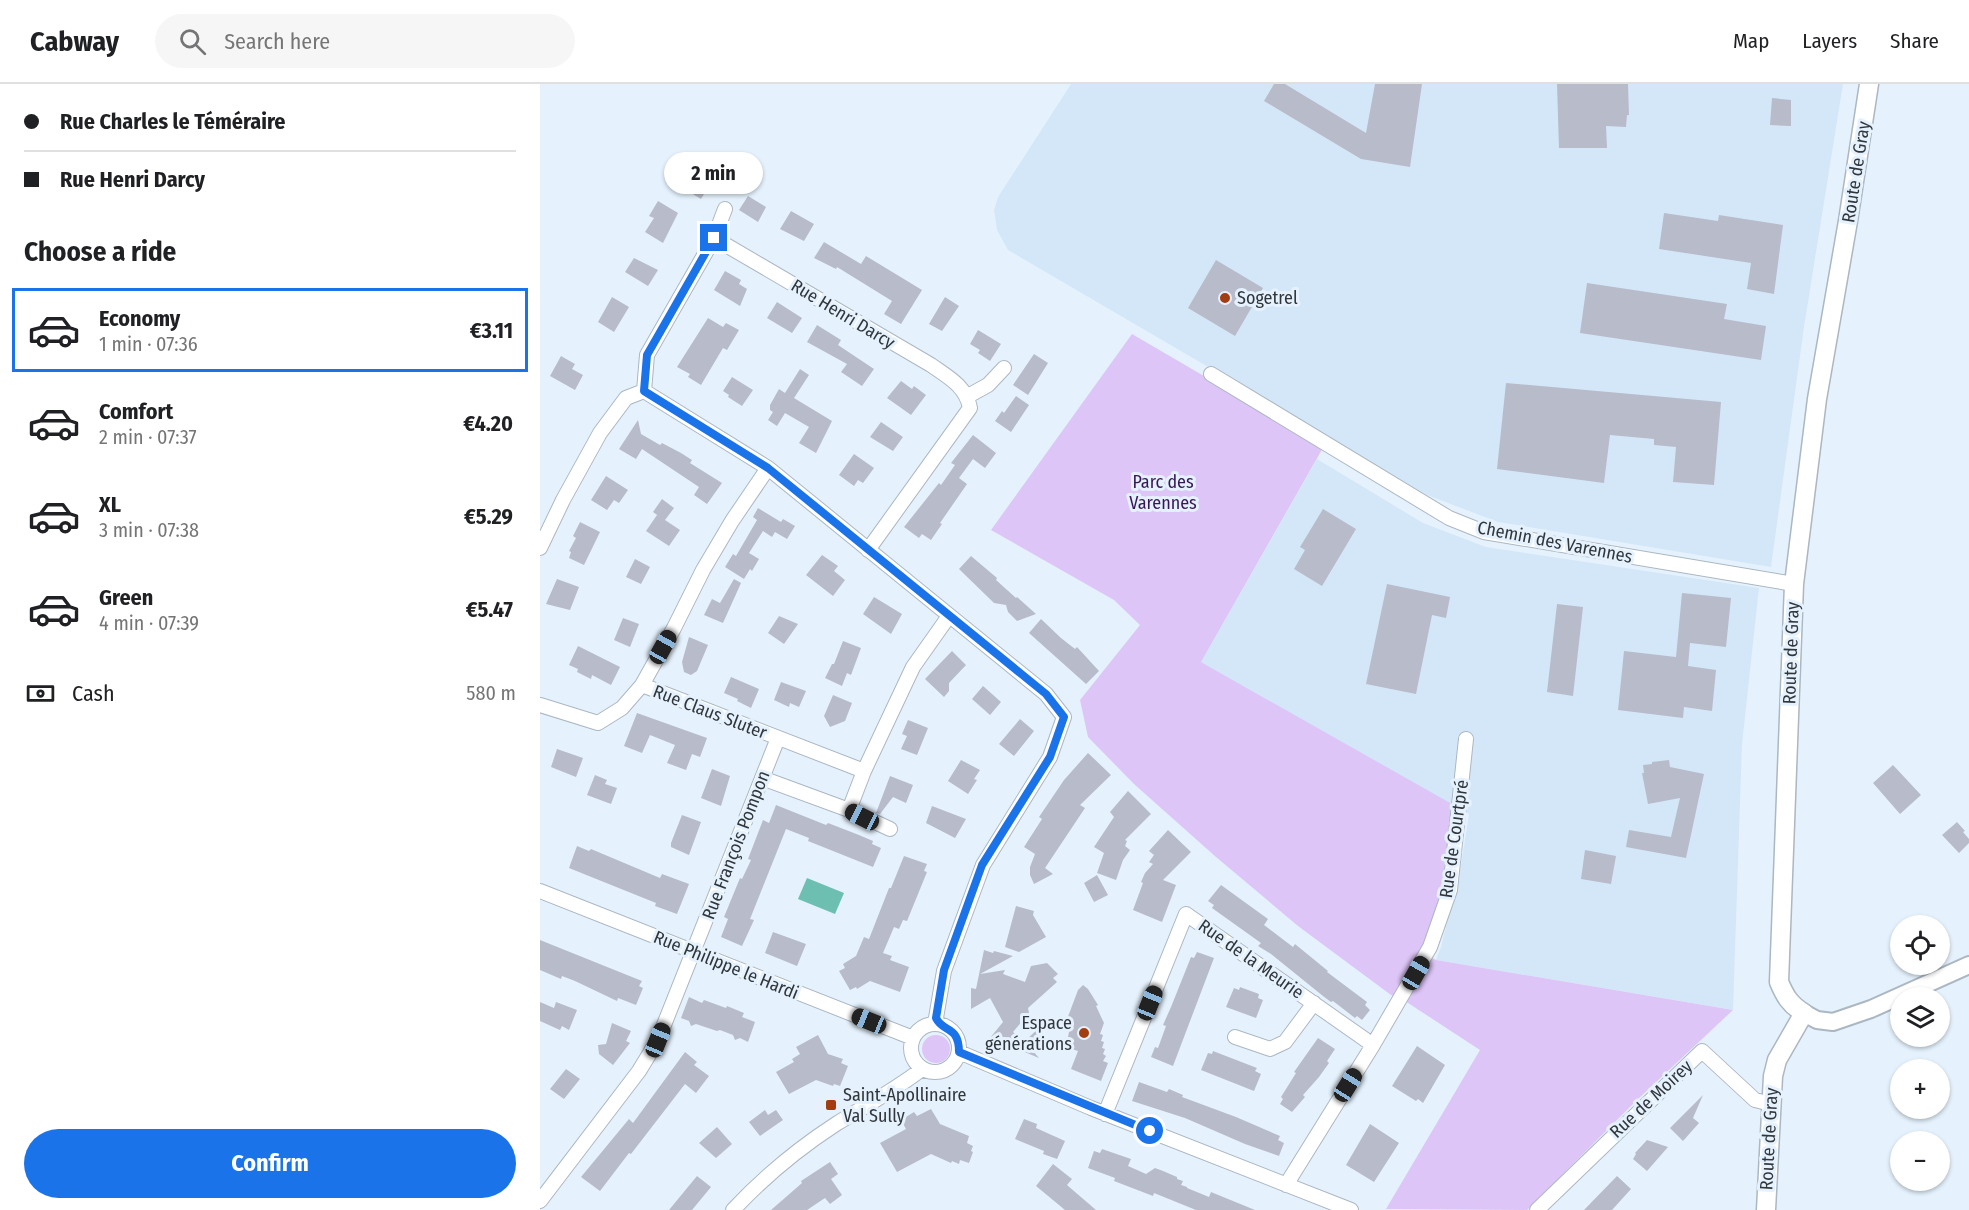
<!DOCTYPE html>
<html lang="en">
<head>
<meta charset="utf-8">
<style>
	body { margin:0; font-family:"Fira Sans Condensed",sans-serif; background:#f6f6f6; color:#202124; height:100vh; display:flex; flex-direction:column; font-size:22px; white-space:nowrap }
	* { box-sizing:border-box; margin:0 }
	p { font-size:20px; color:#757577 }
	.icon { flex:none; width:33px; height:33px; fill:none; stroke:currentColor; stroke-width:2; stroke-linecap:round; stroke-linejoin:round }
	.map { position:relative; flex:1; overflow:hidden }
	.drawer { display:flex; flex-direction:column; background:#fff; width:540px }
	.drawer>* { flex:none }
	.hud { display:grid; align-content:center; height:132px; padding:0 24px; background:#fff }
	.buttons { position:absolute; left:1350px; top:831px; display:grid; gap:12px }
	.buttons a { display:grid; place-items:center; width:60px; height:60px; border-radius:50%; background:#fff; box-shadow:0 2px 4px #0004; font-size:30px }
	.end { position:absolute; width:27px; height:27px; margin:-14px; border:8px solid #1a73e8; background:#fff; box-shadow:0 0 0 3px #fff }
	.from { border-radius:50% }
	.bubble { position:absolute; height:42px; border-radius:21px; background:#fff; box-shadow:0 2px 4px #0004; font-size:20px; font-weight:700; line-height:42px; text-align:center }
	.car { position:absolute; width:18px; height:36px; margin:-18px -9px; border-radius:8px; box-shadow:0 0 4px 2px #0007; background:linear-gradient(#222 24%,#8ab4d8 0 40%,#222 0 76%,#8ab4d8 0 86%,#222 0) }
	.hud b { display:flex; align-items:center; gap:21px; height:57px; font-size:22px }
	.hud b+b { border-top:2px solid #e0e0e0 }
	.hud i { width:15px; height:15px; background:#202124 }
	ul { padding:0; list-style:none }
	li { display:flex; align-items:center; gap:18px; height:84px; margin:0 12px 9px; padding:0 12px; border:3px solid transparent; border-radius:0px }
	li div { flex:1 }
	li b { display:block; font-size:22px }
	li em { font-style:normal; font-weight:700 }
	li.selected { border-color:#1a73e8 }
	li>.icon { width:54px; height:54px; stroke-width:1.5 }
	h2 { padding:0 24px; font-size:27px; line-height:72px }
	.pay { display:flex; align-items:center; gap:15px; height:66px; padding:0 24px; font-size:22px }
	.pay p { margin-inline-start:auto }
	.cta { display:flex; gap:12px; margin-top:auto; padding:12px 24px }
	.cta a { flex:1; height:69px; border-radius:36px; background:#1a73e8; color:#fff; font-size:24px; font-weight:700; line-height:69px; text-align:center }
	header { display:flex; align-items:center; gap:36px; box-sizing:border-box; height:84px; padding:0 30px; background:#fff; border-bottom:2px solid #e0e0e0 }
	header strong { font-size:28px }
	nav { display:flex; gap:33px; margin-inline-start:auto; font-size:21px }
	.search { width:420px; height:54px; background:#f6f6f6; display:flex; align-items:center; gap:15px; box-sizing:border-box; padding:0 21px; border-radius:33px; color:#757577; font-size:22px }
	main { display:flex; flex:1; min-height:0 }
	.map>svg:first-child { display:block }
	.built { fill:#d4e7f8 }
	.green { fill:#ddc5f7 }
	.water { fill:#6dbfb1 }
	.building { fill:#b8bbca }
	.lines { fill:none; stroke-linecap:round; stroke-linejoin:round }
	.minor-casing { stroke:#abb7c2; stroke-width:16 }
	.tertiary-casing { stroke:#abb7c2; stroke-width:20 }
	.secondary-casing { stroke:#abb7c2; stroke-width:21 }
	.minor { stroke:#fff; stroke-width:14 }
	.tertiary { stroke:#fff; stroke-width:16 }
	.secondary { stroke:#fff; stroke-width:18 }
	.route { stroke:#1a73e8; stroke-width:8 }
	.poi-dot { fill:#a23d13; stroke:#e5f2fd; stroke-width:2 }
	.labels { text-anchor:middle; stroke-width:6; stroke-linejoin:round; paint-order:stroke }
	.street-label { font-size:18px; fill:#31363b; stroke:#e5f2fd }
	.poi-label { font-size:18px; fill:#31363b; stroke:#e5f2fd; text-anchor:start }
	.park-label { font-size:18px; fill:#3b1657; stroke:#e5f2fd }
</style>
</head>
<body>
<header>
<strong>Cabway</strong>
<div class="search"><svg class="icon" aria-label="search" viewBox="0 0 24 24"><circle cx="10" cy="10" r="6"/><path d="M15 15l6 6"/></svg>Search here</div>
<nav><a>Map</a><a>Layers</a><a>Share</a></nav>
</header>
<main>
<section class="drawer">
<div class="hud">
<b><i class="from"></i>Rue Charles le Téméraire</b>
<b><i></i>Rue Henri Darcy</b>
</div>
<h2>Choose a ride</h2>
<ul>
<li class="selected"><svg class="icon" aria-label="car" viewBox="0 0 24 24"><path d="M5 17H2v-5l4-1 3-4h7l3 4 3 1v5h-3M9 17h6M6 11h13"/><circle cx="7" cy="17" r="2"/><circle cx="17" cy="17" r="2"/></svg><div><b>Economy</b><p>1 min · 07:36</p></div><em>€3.11</em></li>
<li><svg class="icon" aria-label="car" viewBox="0 0 24 24"><path d="M5 17H2v-5l4-1 3-4h7l3 4 3 1v5h-3M9 17h6M6 11h13"/><circle cx="7" cy="17" r="2"/><circle cx="17" cy="17" r="2"/></svg><div><b>Comfort</b><p>2 min · 07:37</p></div><em>€4.20</em></li>
<li><svg class="icon" aria-label="car" viewBox="0 0 24 24"><path d="M5 17H2v-5l4-1 3-4h7l3 4 3 1v5h-3M9 17h6M6 11h13"/><circle cx="7" cy="17" r="2"/><circle cx="17" cy="17" r="2"/></svg><div><b>XL</b><p>3 min · 07:38</p></div><em>€5.29</em></li>
<li><svg class="icon" aria-label="car" viewBox="0 0 24 24"><path d="M5 17H2v-5l4-1 3-4h7l3 4 3 1v5h-3M9 17h6M6 11h13"/><circle cx="7" cy="17" r="2"/><circle cx="17" cy="17" r="2"/></svg><div><b>Green</b><p>4 min · 07:39</p></div><em>€5.47</em></li>
</ul>
<div class="pay"><svg class="icon" aria-label="cash" viewBox="0 0 24 24"><path d="M3 7h18v10H3z"/><circle cx="12" cy="12" r="2"/></svg>Cash<p>580 m</p></div>
<div class="cta"><a>Confirm</a></div>
</section>
<div class="map">
<svg width="1429" height="1126" viewBox="0 0 1429 1126">
	<rect width="100%" height="100%" fill="#e5f2fd"/>
	<!-- built -->
	<path class="built" d="M531 0H1303L1264 243 1231 483 958 438 887 411 468 166 457 146 454 126 458 113Z
		M777 375 883 439 946 463 1219 504 1202 660 1193 926 896 876 901 863 921 781 929 730 661 578Z"/>
	<!-- green -->
	<path class="green" d="M592 250 784 362 661 578 912 720 902 803 883 869 896 876 1193 926 1098 1015 987 1126 846 1125 940 966 865 917 851 911 758 842 676 773 594 700 548 653 540 616 600 541 574 516 451 446Z
		M382 965a14 14 0 1 1 28 0a14 14 0 1 1-28 0Z"/>
	<!-- water -->
	<path class="water" d="M267 794 304 809 295 830 258 815Z"/>
	<!-- building -->
	<path class="building" d="M734 0H745L826 49 835 0H882L870 83 821 75 724 17Z
		M1017 0H1088L1089 31H1087L1086 43 1066 42 1067 64H1019Z
		M1232 14 1251 16V42L1230 41Z
		M156 78 173 88 165 100 169 102 161 115 141 103Z
		M208 112 226 123 218 138 199 126Z
		M118 117 138 129 123 159 105 148 114 134 109 132Z
		M251 127 274 140 264 157 240 145Z
		M1124 129 1178 137 1179 131 1243 141 1234 210 1207 205 1211 179 1119 165Z
		M284 158 321 180 326 172 382 206 361 240 344 230 352 217 297 183 296 185 274 174Z
		M94 174 118 186 108 202 85 188Z
		M676 176 723 204 695 252 648 224Z
		M185 187 201 196 199 200 207 205 200 222 174 206Z
		M1047 199 1187 220 1184 235 1226 242 1221 276 1040 249Z
		M72 213 89 223 74 248 58 238Z
		M405 213 419 222 402 247 389 240Z
		M237 218 262 234 252 249 227 234Z
		M168 234 183 243 186 239 199 246 187 266 183 264 161 301 148 293 150 290 137 283Z
		M277 241 301 256 298 261 334 285 322 302 301 288 307 280 267 258Z
		M438 246 461 260 450 277 438 269 440 266 430 260Z
		M494 270 508 279 488 311 473 301Z
		M21 272 35 280 32 285 43 291 35 306 10 292Z
		M260 285 269 291 254 314 292 337 276 369 259 359 269 343 245 329 237 342 228 336 233 328 230 326V321L239 305 245 309Z
		M192 293 213 306 202 322 188 313 189 311 183 307Z
		M361 297 372 305 374 302 386 311 371 331 347 314Z
		M966 299 1181 318 1174 401 1133 398 1136 363 1114 361V355L1070 351 1064 399 957 385Z
		M476 312 489 321 471 348 455 337 462 327 464 329Z
		M98 336 101 350 120 361 122 359 141 369 152 376 150 379 182 399 167 420 154 411 159 403 102 365 96 375 79 365Z
		M341 338 363 353 353 367 330 353Z
		M433 351 456 369 445 384 433 375 419 394 427 400 400 439 402 440 391 456 382 450 379 454 364 443 399 399 401 401 415 381 411 379Z
		M314 370 334 384 323 399 318 396 314 402 299 391Z
		M66 392 88 406 79 419 74 416 67 426 51 416Z
		M122 415 134 424 125 436 140 446 129 462 106 447 117 431 120 433 113 428Z
		M218 424 241 438 243 435 255 442 247 455 235 448 232 453 223 447 209 469 219 475 212 487 210 485 204 495 185 483 193 470 196 472 217 436 213 433Z
		M783 425 816 445 782 502 754 485 765 466 760 463Z
		M40 438 60 448 44 481 29 474 31 468 29 467 36 454 33 452Z
		M282 471 298 482 294 487 305 496 293 512 266 491Z
		M431 472 457 494 456 496 476 514 477 513 496 530 477 537 468 528 466 521 454 519 419 485Z
		M95 475 110 483 101 500 86 493Z
		M17 495 39 503 30 526 6 520Z
		M194 495 201 499 183 539 164 531 172 515 180 519Z
		M847 500 910 513 906 534 892 531 876 610 826 600Z
		M1142 509 1191 514 1186 563 1150 559 1148 582 1176 586 1172 627 1144 623 1143 634 1078 626 1084 567 1136 573Z
		M334 513 362 530 351 550 323 530Z
		M1017 520 1043 523 1033 612 1007 608Z
		M239 532 258 540 244 560 228 549Z
		M83 534 99 540 90 563 74 556Z
		M501 535 521 554 535 565 537 563 559 587 546 600 489 549Z
		M149 553 168 561 157 587 151 591 144 588 142 578Z
		M303 557 321 564 311 591 307 589 302 602 285 594 292 580H294Z
		M38 562 80 583 71 601 52 591 51 595 37 588 38 585 29 581Z
		M412 567 426 581 409 599V607L404 613 385 595Z
		M191 593 219 605 211 624 197 617 198 615 184 609Z
		M241 598 266 607 259 623 250 619 249 623 234 616Z
		M443 602 461 618 450 631 432 615Z
		M293 611 312 619 305 637 290 643 284 632Z
		M97 629 167 654 160 673 152 670 146 686 127 679 135 661 110 651 102 669 84 662Z
		M480 635 494 647 474 672 459 660Z
		M368 636 388 644 377 671 361 665 367 652 362 650Z
		M17 665 43 674 36 693 11 683Z
		M548 669 571 691 540 721 545 724 505 784 513 790 494 800 490 791V783L495 770 484 763 502 735 499 733 524 696Z
		M421 676 440 686 434 695 437 696 428 710 408 697Z
		M1129 676 1130 683 1164 690 1146 774 1086 763 1089 746 1131 753 1140 714 1108 720 1102 689H1104L1103 681 1112 680V678Z
		M1353 681 1381 711 1360 730 1333 699Z
		M172 685 190 692 181 722 161 714Z
		M55 691 67 696 65 700 77 704 71 720 47 711Z
		M350 692 373 701 366 719 353 713 340 730 336 729Z
		M588 707 611 730 585 756 587 757 585 762 590 766 583 776 576 796 557 789 564 769 554 763 574 733 570 728Z
		M236 721 286 741 288 739 319 751 333 757 332 760 341 764 333 783 268 757 269 754 246 745 210 835 214 836 202 862 181 853 188 835 184 833 200 794 202 795 211 776 208 775 223 736 229 739Z
		M392 722 426 735 415 754 386 739Z
		M142 731 161 738 149 771 131 763V759Z
		M1417 738 1425 747 1423 748 1429 755V759L1419 769 1402 751Z
		M628 746 651 768 623 796 636 801 622 838 593 826 603 799 601 798 605 789 613 780 609 778 614 771 609 767Z
		M37 762 49 767 51 765 120 794 122 790 149 800 137 830 115 822 116 819 29 784Z
		M1045 766 1076 772 1071 800 1041 795Z
		M364 772 387 780 384 787 387 788 367 837 363 836 359 845 354 843 343 869 352 872 350 876 369 883 360 908 330 897 317 905 316 903 310 906 299 887 305 884 303 880 316 872 324 853 329 855 349 804H351Z
		M557 791 568 811 554 818 544 799Z
		M681 801 728 835 724 841 753 863 755 860 788 887 787 888 827 918 825 921 830 926 822 936 817 932 815 934 793 917 791 918 783 912 731 870 718 862 721 859 672 824 674 821 668 817Z
		M476 822 494 827 493 831 506 853 479 868 465 863Z
		M233 848 266 860 257 882 225 869Z
		M0 856 102 897 99 902 103 904 96 921 78 914 77 917 35 897 22 892 21 895 0 886Z
		M444 866 453 869 454 867 473 872 440 890 465 886 463 890 485 898 491 882 507 879 518 890 513 894 517 898 488 924 489 929 473 948 484 958 505 938 493 967 499 974 450 954 463 938 450 914 431 925V904L436 905Z
		M657 868 674 874 633 982 611 973 615 963 618 964 626 942 623 941 631 923 651 873 654 874Z
		M543 901 548 905 558 921 556 922 564 939 560 950 563 951 561 957 564 958 562 964 565 965 563 970 566 972 563 977 568 979 561 997 531 985 538 967 528 964 532 954 528 953 529 948 523 946 538 906Z
		M700 903 719 910 718 914 723 916 716 934 686 923 694 904 699 906Z
		M149 913 162 919 164 916 186 924 187 922 204 929 202 933 215 938 208 958 200 954 195 956 193 951 180 946 177 947 156 940 151 942 149 937 141 934Z
		M0 918 14 924 16 918 37 926 29 946 22 942 20 946 0 937Z
		M72 939 91 947 86 957 90 959 73 981 59 970 58 961 66 960Z
		M278 951 288 970 303 975 301 979 308 982 300 1002 294 1000 293 1002 276 996 249 1010 236 988 254 978 252 975 260 970 256 963Z
		M778 954 795 965 787 977 789 979 779 993 763 1011 765 1013 752 1028 740 1020 743 1015 741 1013 756 989 754 988Z
		M877 962 905 981 883 1019 878 1015 876 1017 852 1002Z
		M673 967 717 984 715 987 721 990 714 1007 661 986 668 969 672 970Z
		M145 968 157 978 154 981 169 992 156 1009 145 1000 91 1070 89 1069 60 1107 41 1093 89 1035 93 1039Z
		M26 985 40 995 24 1015 10 1005Z
		M599 998 627 1008 629 1005 643 1011 642 1013 696 1033 740 1052 738 1056 744 1059 739 1072 705 1060 645 1034 592 1017Z
		M1163 1011 1153 1034 1159 1039 1143 1057 1130 1044Z
		M391 1025 400 1040 429 1052 427 1059 433 1062 431 1067 433 1068 429 1079 420 1076 419 1080 412 1077 411 1079 391 1070 357 1088 340 1059 366 1045 361 1036 374 1028 377 1032Z
		M225 1026 228 1031 236 1026 243 1036 220 1052 209 1038Z
		M484 1035 497 1040 496 1044 525 1057 517 1075 503 1070 504 1067 475 1055Z
		M830 1040 859 1059 834 1098 806 1081Z
		M177 1043 192 1060 176 1074 159 1059Z
		M1107 1056 1128 1063 1107 1087 1093 1075 1096 1070 1095 1069Z
		M562 1065 591 1075 588 1082 606 1090 615 1084 623 1087 637 1093V1095L643 1097 641 1101 647 1103V1104L669 1113 671 1108 715 1126H656L614 1109 613 1112 574 1097 575 1094 548 1084 554 1067 560 1069Z
		M290 1078 298 1090 291 1095 302 1111 290 1120 285 1114 267 1126H231L262 1099 261 1097Z
		M513 1080 532 1095 527 1101 556 1126H525L496 1102Z
		M157 1092 171 1103 152 1126H129Z
		M1077 1092 1091 1105 1072 1126H1044Z"/>
	<g class="lines">
		<defs>
			<path id="minor" d="M174 154 391 281C408 293 426 302 430 324L328 466
				M671 290 909 434 944 448 1254 500
				M104 307 228 384 506 610 524 633 510 673 443 781 404 887 396 934 398 940
				M104 307 107 271 174 154 185 125
				M428 312 448 301 464 284
				M0 464 23 416 60 349 86 314 104 307
				M102 601 324 687 309 726 222 694
				M0 621 58 639 82 624 102 601 134 544 163 486 192 437 228 384
				M324 687 373 583 409 532
				M309 726 350 745
				M0 807 373 954
				M371 964a24 24 0 1 1 48 0a24 24 0 1 1-48 0Z
				M695 953 730 965 745 958 774 919
				M419 968 551 1024 811 1126
				M565 1030 646 830 833 961
				M746 1101 833 961 890 863 910 806 926 655
				M0 1117 99 987 118 956 238 654
				M193 1126C223 1094 259 1064 296 1040 325 1022 355 1006 382 985
				M997 1126 1162 967 1215 1016 1231 1020"/>
			<path id="tertiary" d="M1264 929 1277 936 1293 938 1331 925 1429 881"/>
			<path id="secondary" d="M1226 1126 1233 992 1237 976 1264 929C1250 921 1245 912 1239 898L1254 500 1277 315 1308 137 1329 0"/>
		</defs>
		<!-- minor casing -->
		<use href="#minor" class="minor-casing"/>
		<!-- tertiary casing -->
		<use href="#tertiary" class="tertiary-casing"/>
		<!-- secondary casing -->
		<use href="#secondary" class="secondary-casing"/>
		<!-- minor -->
		<use href="#minor" class="minor"/>
		<!-- tertiary -->
		<use href="#tertiary" class="tertiary"/>
		<!-- secondary -->
		<use href="#secondary" class="secondary"/>
	</g>
	<g class="lines">
		<!-- route -->
		<path class="route" d="M174 154 107 271 104 307 228 384 506 610 524 633 510 673 442 781 404 886 396 934C403 949 419 941 419 968L610 1047"/>
	</g>
	<!-- markers -->
	<g class="poi-dot">
		<circle cx="685" cy="214" r="6"/>
		<circle cx="544" cy="949" r="6"/>
		<rect x="285" y="1015" width="12" height="12" rx="3"/>
	</g>
	<g class="labels">
		<!-- street labels -->
		<g class="street-label">
			<text transform="translate(1316 88) rotate(-81)" y="6">Route de Gray</text>
			<text transform="translate(303 230) rotate(31)" y="6">Rue Henri Darcy</text>
			<text transform="translate(1015 458) rotate(11)" y="6">Chemin des Varennes</text>
			<text transform="translate(1251 569) rotate(-88)" y="6">Route de Gray</text>
			<text transform="translate(170 628) rotate(21)" y="6">Rue Claus Sluter</text>
			<text transform="translate(914 755) rotate(-82)" y="6">Rue de Courtpré</text>
			<text transform="translate(196 761) rotate(-69)" y="6">Rue François Pompon</text>
			<text transform="translate(711 875) rotate(35)" y="6">Rue de la Meurie</text>
			<text transform="translate(186 881) rotate(22)" y="6">Rue Philippe le Hardi</text>
			<text transform="translate(1111 1015) rotate(-43)" y="6">Rue de Moirey</text>
			<text transform="translate(1229 1055) rotate(-87)" y="6">Route de Gray</text>
		</g>
		<!-- poi labels -->
		<g class="poi-label">
			<text x="697" y="220">Sogetrel</text>
			<text x="532" y="945" text-anchor="end">Espace<tspan x="532" dy="21">générations</tspan></text>
			<text x="303" y="1017">Saint-Apollinaire<tspan x="303" dy="21">Val Sully</tspan></text>
		</g>
		<!-- park labels -->
		<g class="park-label">
			<text x="623" y="404">Parc des<tspan x="623" dy="21">Varennes</tspan></text>
		</g>
	</g>
</svg>
<div class="buttons">
<a><svg class="icon" aria-label="locate" viewBox="0 0 24 24"><circle cx="12" cy="12" r="6"/><path d="M12 2v4M12 18v4M2 12h4M18 12h4"/></svg></a>
<a><svg class="icon" aria-label="layers" viewBox="0 0 24 24"><path d="M12 4l9 5-9 5-9-5zM3 14l9 5 9-5"/></svg></a>
<a>+</a>
<a>−</a>
</div>
<i class="end from" style="left:610px;top:1047px"></i>
<i class="end" style="left:174px;top:154px"></i>
<div class="bubble" style="left:124px;top:68px;width:99px">2 min</div>
<i class="car" style="left:123px;top:563px;rotate:29deg"></i>
<i class="car" style="left:322px;top:733px;rotate:297deg"></i>
<i class="car" style="left:876px;top:889px;rotate:30deg"></i>
<i class="car" style="left:610px;top:919px;rotate:22deg"></i>
<i class="car" style="left:329px;top:937px;rotate:292deg"></i>
<i class="car" style="left:118px;top:956px;rotate:22deg"></i>
<i class="car" style="left:808px;top:1001px;rotate:32deg"></i>
</div>
</main>
</body>
</html>
